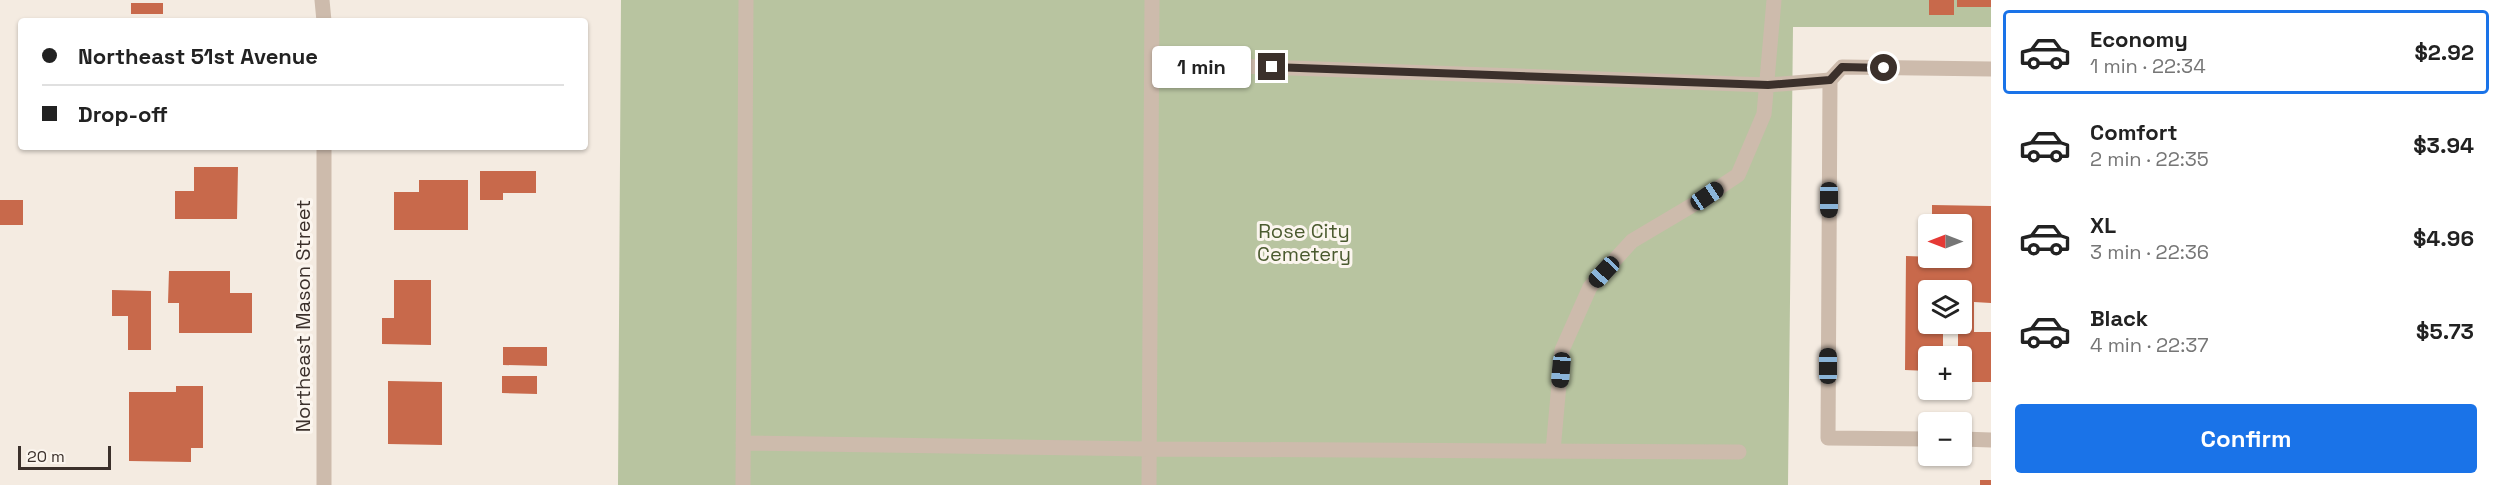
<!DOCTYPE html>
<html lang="en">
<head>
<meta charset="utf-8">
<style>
	body { margin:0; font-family:"Space Grotesk",sans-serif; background:#f2f2f2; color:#222; height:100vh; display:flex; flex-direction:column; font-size:22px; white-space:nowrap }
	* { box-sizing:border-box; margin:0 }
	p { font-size:20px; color:#767676 }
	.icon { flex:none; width:33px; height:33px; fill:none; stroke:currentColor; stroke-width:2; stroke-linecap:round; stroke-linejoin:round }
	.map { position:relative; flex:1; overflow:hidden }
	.details { display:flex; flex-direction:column; background:#fff; width:510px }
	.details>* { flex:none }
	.top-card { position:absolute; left:18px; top:18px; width:570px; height:132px; border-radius:6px; box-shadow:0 2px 4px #0004; display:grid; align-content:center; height:132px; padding:0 24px; background:#fff }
	.needle { width:39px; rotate:270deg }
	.fabs { position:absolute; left:1918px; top:214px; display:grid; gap:12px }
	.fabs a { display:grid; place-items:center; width:54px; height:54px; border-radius:6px; background:#fff; box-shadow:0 2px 4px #0004; font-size:30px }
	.scale { position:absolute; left:18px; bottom:15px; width:93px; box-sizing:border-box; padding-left:6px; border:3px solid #3b302b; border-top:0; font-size:16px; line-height:21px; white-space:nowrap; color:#3b302b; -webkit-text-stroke:4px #fbf5ee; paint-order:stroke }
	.end { position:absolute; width:27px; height:27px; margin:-14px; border:8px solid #3b302b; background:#fff; box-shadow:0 0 0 3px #fff }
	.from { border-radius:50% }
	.bubble { position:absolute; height:42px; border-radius:6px; background:#fff; box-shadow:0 2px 4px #0004; font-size:20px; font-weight:700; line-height:42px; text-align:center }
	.car { position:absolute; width:18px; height:36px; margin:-18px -9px; border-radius:8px; box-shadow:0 0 4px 2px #0007; background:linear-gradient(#222 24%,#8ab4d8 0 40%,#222 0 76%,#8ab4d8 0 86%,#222 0) }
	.top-card b { display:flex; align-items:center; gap:21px; height:57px; font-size:22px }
	.top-card b+b { border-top:2px solid #e0e0e0 }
	.top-card i { width:15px; height:15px; background:#222 }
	ul { padding:10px 0 0; list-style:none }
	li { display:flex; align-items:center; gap:18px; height:84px; margin:0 12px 9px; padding:0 12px; border:3px solid transparent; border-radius:6px }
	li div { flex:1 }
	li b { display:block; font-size:22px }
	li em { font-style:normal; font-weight:700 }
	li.selected { border-color:#1a73e8 }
	li>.icon { width:54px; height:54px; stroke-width:1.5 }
	.primary-button { display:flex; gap:12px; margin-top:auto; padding:12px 24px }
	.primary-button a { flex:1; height:69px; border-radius:6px; background:#1a73e8; color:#fff; font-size:24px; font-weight:700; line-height:69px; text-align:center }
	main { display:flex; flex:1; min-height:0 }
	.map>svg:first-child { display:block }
	.green { fill:#b8c4a0 }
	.building { fill:#c8694b; fill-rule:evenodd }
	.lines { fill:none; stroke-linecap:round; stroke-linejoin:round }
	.lane { stroke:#cdbbac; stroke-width:15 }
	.street { stroke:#cdbbac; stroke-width:15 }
	.route { stroke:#3b302b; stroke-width:8 }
	.labels { text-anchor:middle; stroke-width:6; stroke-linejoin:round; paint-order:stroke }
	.park-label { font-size:20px; fill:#4a5a2e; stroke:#fbf5ee }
	.street-label { font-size:20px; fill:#3b302b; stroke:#fbf5ee }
</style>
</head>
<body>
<main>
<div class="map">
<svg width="1991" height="485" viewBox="0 0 1991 485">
	<rect width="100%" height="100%" fill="#f4ebe1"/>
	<!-- green -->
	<path class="green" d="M621 0H1991V27H1793L1788 485H618Z"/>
	<!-- building -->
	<path class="building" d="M1929 0H1954V15H1929Z
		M1957 0H1991V7H1957Z
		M131 3H163V14H131Z
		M128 19H167V21H128Z
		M194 167H238L237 219H175V191H194Z
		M480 171H536V193H503V200H480Z
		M419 180H468V230H394V192H419Z
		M0 200H23V225H0Z
		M1932 205 1991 206V303L1974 302V332H1991V382H1962V357H1929V371L1905 370 1906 256 1962 258V225H1932ZM1929 291H1962V324H1929ZM1943 331 1958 332V349H1943Z
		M169 271H230V293H252V333H179V303H168Z
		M394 280H431V345L382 344V318H394Z
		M112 290 151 291V350H128V316H112Z
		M503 347H547V366L503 365Z
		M502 376H537V394L502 393Z
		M388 381 442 382V445L388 444Z
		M176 386H203V448H191V462L129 461V392H176Z
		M1980 480H1991V485H1980Z"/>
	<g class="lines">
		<!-- lane -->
		<path class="lane" d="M1153 63 1768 85 1830 80
			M743 443 1148 449 1739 452
			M1553 451 1562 350 1590 287 1632 241 1691 206 1738 175 1764 114 1774 0
			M743 485 746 0
			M1149 485 1152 0"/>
		<!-- street -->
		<path class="street" d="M322 0 324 21
			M1929 439 1828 438 1830 80 1842 67 1991 69
			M1962 439 1991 440
			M324 485V147"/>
	</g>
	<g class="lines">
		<!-- route -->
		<path class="route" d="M1272 67 1768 85 1830 80 1842 67 1884 68"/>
	</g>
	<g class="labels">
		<!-- park labels -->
		<g class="park-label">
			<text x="1304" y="238">Rose City<tspan x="1304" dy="23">Cemetery</tspan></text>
		</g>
		<!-- street labels -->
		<g class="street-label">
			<text transform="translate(303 316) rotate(-90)" y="7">Northeast Mason Street</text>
		</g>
	</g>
</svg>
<div class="fabs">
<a><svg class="needle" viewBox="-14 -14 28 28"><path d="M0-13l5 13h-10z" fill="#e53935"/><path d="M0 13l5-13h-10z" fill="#767676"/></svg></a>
<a><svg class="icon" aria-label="layers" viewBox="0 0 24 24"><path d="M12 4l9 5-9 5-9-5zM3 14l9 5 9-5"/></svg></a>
<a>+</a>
<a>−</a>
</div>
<div class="scale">20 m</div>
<i class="end from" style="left:1884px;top:68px"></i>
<i class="end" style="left:1272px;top:67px"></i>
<div class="bubble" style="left:1152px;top:46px;width:99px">1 min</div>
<i class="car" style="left:1707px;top:196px;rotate:56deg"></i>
<i class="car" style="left:1829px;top:200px;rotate:180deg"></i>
<i class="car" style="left:1604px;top:272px;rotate:223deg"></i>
<i class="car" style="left:1828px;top:366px;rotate:0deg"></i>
<i class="car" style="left:1561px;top:370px;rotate:185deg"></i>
<div class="top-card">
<b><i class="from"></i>Northeast 51st Avenue</b>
<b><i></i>Drop-off</b>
</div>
</div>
<section class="details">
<ul>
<li class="selected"><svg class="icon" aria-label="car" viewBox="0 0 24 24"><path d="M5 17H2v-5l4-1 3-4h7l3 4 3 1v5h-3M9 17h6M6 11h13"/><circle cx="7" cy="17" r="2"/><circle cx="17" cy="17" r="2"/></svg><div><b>Economy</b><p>1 min · 22:34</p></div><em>$2.92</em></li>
<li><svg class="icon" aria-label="car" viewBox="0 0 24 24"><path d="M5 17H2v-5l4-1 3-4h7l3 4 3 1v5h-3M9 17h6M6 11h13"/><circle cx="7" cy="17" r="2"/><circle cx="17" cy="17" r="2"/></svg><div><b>Comfort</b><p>2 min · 22:35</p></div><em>$3.94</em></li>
<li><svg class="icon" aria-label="car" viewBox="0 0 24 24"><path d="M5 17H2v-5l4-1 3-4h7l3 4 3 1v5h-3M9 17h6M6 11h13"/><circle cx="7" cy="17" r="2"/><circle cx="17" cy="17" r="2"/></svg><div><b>XL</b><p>3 min · 22:36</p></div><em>$4.96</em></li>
<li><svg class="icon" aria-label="car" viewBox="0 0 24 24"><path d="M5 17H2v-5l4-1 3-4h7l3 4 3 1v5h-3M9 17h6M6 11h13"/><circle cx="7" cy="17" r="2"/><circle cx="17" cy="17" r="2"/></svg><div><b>Black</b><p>4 min · 22:37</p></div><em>$5.73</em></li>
</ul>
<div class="primary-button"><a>Confirm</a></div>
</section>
</main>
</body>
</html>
